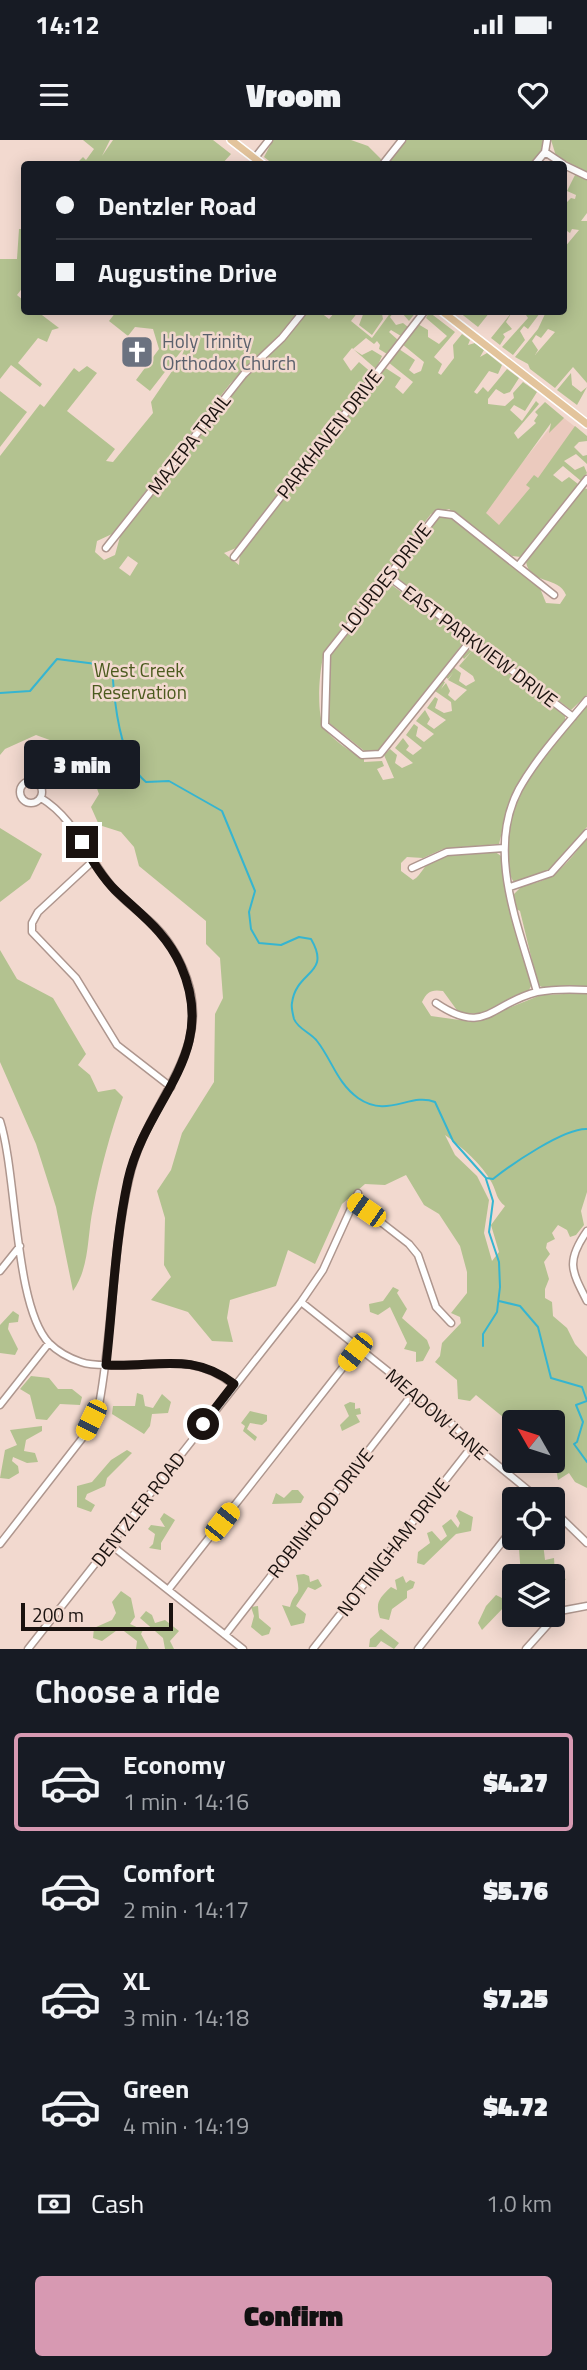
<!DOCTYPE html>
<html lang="en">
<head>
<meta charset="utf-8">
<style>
	body { margin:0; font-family:"Titillium Web",sans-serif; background:#20242c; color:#f1f3f6; height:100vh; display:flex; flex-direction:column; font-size:26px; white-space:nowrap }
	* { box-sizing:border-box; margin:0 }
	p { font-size:23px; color:#9ea1a6 }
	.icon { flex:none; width:38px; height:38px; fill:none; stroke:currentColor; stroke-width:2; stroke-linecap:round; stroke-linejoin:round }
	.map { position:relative; height:1509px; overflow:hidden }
	.sheet { display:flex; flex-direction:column; background:#171b24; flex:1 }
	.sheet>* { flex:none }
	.banner { position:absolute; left:21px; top:21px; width:546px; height:154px; border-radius:7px; box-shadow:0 4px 18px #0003; display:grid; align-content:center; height:154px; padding:0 35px; background:#171b24 }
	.needle { width:46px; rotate:309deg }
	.tools { position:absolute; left:502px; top:1270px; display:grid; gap:14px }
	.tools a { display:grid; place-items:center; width:63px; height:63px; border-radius:7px; background:#171b24; box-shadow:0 4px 18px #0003; font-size:35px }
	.scale { position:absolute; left:21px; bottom:18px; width:152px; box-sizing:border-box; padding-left:7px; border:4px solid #1a120f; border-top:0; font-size:19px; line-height:24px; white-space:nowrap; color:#1a120f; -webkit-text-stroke:5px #f2d9cf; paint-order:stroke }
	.end { position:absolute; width:32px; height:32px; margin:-16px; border:9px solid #1a120f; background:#fff; box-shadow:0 0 0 4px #fff }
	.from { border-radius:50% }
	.bubble { position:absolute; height:49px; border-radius:7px; background:#171b24; box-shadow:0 4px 18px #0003; font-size:23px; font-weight:800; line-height:49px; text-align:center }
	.car { position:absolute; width:21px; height:42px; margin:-21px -10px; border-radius:9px; box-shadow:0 0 5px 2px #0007; background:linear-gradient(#f5c518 24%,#345 0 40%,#f5c518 0 76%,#345 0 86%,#f5c518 0) }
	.banner b { display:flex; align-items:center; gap:24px; height:66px; font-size:26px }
	.banner b+b { border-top:2px solid #363941 }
	.banner i { width:18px; height:18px; background:#f1f3f6 }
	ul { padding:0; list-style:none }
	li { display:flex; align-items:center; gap:21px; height:98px; margin:0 14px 10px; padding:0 21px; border:4px solid transparent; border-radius:7px }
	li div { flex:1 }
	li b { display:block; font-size:26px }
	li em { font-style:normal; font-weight:800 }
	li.on { border-color:#d799b2 }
	li>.icon { width:63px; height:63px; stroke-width:1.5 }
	h2 { padding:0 35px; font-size:32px; line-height:84px }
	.pay { display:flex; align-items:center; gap:18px; height:77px; padding:0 35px; font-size:26px }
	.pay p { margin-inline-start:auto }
	.primary-button { display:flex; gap:14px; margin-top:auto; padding:14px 35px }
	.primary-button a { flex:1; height:80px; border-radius:7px; background:#d799b2; color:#111; font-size:28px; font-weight:800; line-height:80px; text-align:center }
	.status { display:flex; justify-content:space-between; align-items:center; height:49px; padding:0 35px; background:#171b24; direction:ltr }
	.status svg { height:19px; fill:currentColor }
	header { display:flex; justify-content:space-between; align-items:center; height:91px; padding:0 35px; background:#171b24; font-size:32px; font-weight:800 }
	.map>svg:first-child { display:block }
	.built { fill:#ebcabe }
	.green { fill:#b3c290; fill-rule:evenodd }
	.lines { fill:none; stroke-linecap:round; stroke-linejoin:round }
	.stream { stroke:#36b5d0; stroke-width:2 }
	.minor-casing { stroke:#ae968e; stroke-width:9 }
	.major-casing { stroke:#fff; stroke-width:10 }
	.minor { stroke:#fff; stroke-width:6 }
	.major { stroke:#e3c49c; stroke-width:7 }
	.route { stroke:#1a120f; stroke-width:9 }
	.labels { text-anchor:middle; stroke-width:5; stroke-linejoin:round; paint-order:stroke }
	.worship-label { font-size:19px; fill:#5b616d; stroke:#f2d9cf; text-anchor:start }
	.street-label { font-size:19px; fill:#1a120f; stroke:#f2d9cf }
	.park-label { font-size:19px; fill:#4b5a1e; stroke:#f2d9cf }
</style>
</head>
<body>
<div class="status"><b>14:12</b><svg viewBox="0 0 49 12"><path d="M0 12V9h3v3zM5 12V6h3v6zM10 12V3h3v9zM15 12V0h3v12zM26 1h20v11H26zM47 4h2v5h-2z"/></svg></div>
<header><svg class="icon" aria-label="menu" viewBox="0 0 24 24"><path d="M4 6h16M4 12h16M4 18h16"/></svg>Vroom<svg class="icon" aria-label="heart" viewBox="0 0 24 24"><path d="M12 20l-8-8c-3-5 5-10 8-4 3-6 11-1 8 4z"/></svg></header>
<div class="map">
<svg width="587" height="1509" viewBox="0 0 587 1509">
	<rect width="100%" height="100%" fill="#f2d9cf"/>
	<!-- built -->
	<path class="built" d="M560 275 578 289 493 396 475 382Z"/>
	<!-- green -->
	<path class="green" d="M83 0H110L102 16 113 0H213L231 14 222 24H76L83 17 86 20 94 9Z
		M273 0H351L368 6 382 20 379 24H273L264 17Z
		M406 0H544L540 13 531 24H386Z
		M551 0H587V32L556 16Z
		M575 35 587 39V73L581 81H587V243L573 227 555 248 530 229 528 224 515 217 538 189 545 174 540 173 528 189 524 186 520 191 525 200 513 215 502 207 528 178 524 172H564V108L579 90 572 89 570 93 564 89V65L571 58 575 59 576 55 567 51ZM548 189 555 192 535 215 538 210 532 201 536 195 541 198Z
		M19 89H24V146L17 155 24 161V172H38L59 188 52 190 47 202 38 198 18 223 42 244 40 247 11 225 0 239V119H17Z
		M116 172H298L275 200 230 244 112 394 97 401 95 412 104 420 115 415 121 393 246 235 286 197 306 172H320L329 179 335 172H358L351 181 372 198 391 172H416L409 181 402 173 394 172 390 177 396 185 403 183 408 187 401 196 391 190 389 192 398 200 387 214 379 209 380 205 377 201 374 204 366 198 353 209 362 215 372 210 382 216 376 229 352 208 343 219 351 231 359 222 372 233 236 408 224 413 239 425 240 413 384 227 401 238 395 247 403 254 413 242 388 222 399 209 415 220 409 230 414 234 421 231 424 222 402 204 418 184 428 190V197L439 204 447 196 426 178 429 172 455 192 434 217 442 224 438 233 441 235 454 218 453 205 462 194 470 200 468 205 475 203 484 210 480 217 487 213 502 225 498 234 489 231 474 252 477 254 483 247 488 252 507 229 519 238 510 252 504 254 496 249 488 259V264L505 266 514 258 513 253 523 242 537 252 525 271 514 265 510 270 522 281 536 261 539 264 514 293 518 299 536 283 534 281 538 275 535 272 545 262 564 278 549 293 551 283 486 373 499 385 530 348 526 345 534 335 538 338 575 286 587 296V301L579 302 574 307 583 316 587 315V324L576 314 564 321 575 330 584 326 587 333 581 341 563 326 553 335 562 342 569 337 578 344 521 417 512 416 449 369 431 374 326 509C319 522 316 575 324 587 331 599 352 613 364 618V622L382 621 384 626 377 629 383 640 394 638 384 615 390 609 397 615 395 623 402 628 413 623 395 608 403 598 409 606 406 610 413 615 422 608 406 595 414 584 418 587 416 596 424 602 434 594 416 581 425 570 430 579 427 584 434 589 446 580 427 568 435 557 438 559 435 568 444 573 452 571 451 562 435 551 443 541 445 542 441 549 446 543 450 551 448 555 455 561 467 550 448 540 453 533 448 539 446 537 453 527 461 533 459 541 466 546 475 541 473 536 459 526 472 511 464 519 462 516 470 509H477L565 575V582L526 632 510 660 499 704 443 709 423 718 407 717 401 723V731L413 740C422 735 423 725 432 721 450 711 474 713 494 711L501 716 505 743 513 755 523 745C555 742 567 723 587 698V847L544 848 538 845 520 771 512 767 532 844 528 852 483 874 459 873 443 851C431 849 427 852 422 862L431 876 474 882 541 855 587 853V1052L581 1071 584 1085 576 1095 570 1097 567 1090 558 1085 552 1093 555 1099 547 1103 546 1108 550 1114 544 1122 549 1139 545 1149V1158L552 1162 553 1176 567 1188 575 1204 587 1217V1348L575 1342 569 1333 558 1340 556 1328 549 1331 538 1324 553 1321V1283H514V1286L476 1255 470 1261 458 1259 457 1240 435 1222 440 1216 442 1203 461 1183 460 1177 451 1173 467 1153V1132L460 1106 439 1074 424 1065 406 1035 385 1045 365 1044 342 1064 315 1124 288 1110 276 1146 230 1160 227 1178 233 1202 212 1201 188 1172 151 1160 171 1137 164 1125 165 1078 157 1051 171 1030 182 993 214 942 215 874 223 858 220 818 206 804V781L139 726 134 707 121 692 99 685 91 667 99 654C83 609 79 611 36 595L5 609 0 615V316L40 264 44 267 74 228 79 232 87 226 97 233 67 271 115 309 106 321 113 322 153 273 151 262 181 218 186 205 150 251 136 240 159 209 153 189 135 187 128 196 109 181ZM128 416 138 423 130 436 119 428ZM445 995C462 1007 482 1024 492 1043 497 1053 496 1059 505 1066L491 1085 499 1112 492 1121 484 1093 489 1060 477 1036 455 1015Z
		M364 172 382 174 383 179 372 195 359 185Z
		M459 172H490L478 187Z
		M512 172 506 182 512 189 503 194 505 197 500 205 491 198Z
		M571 233 572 245 581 252 587 247 577 265 557 250Z
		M0 251 27 272 0 307Z
		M584 348 587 349V555L571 570 397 439 395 434 439 375 450 376 540 448 546 463 560 464 566 455C559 436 530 445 526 422Z
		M389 443 461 496 463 503 384 607 378 611 367 613 328 582V519Z
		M587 564V687L548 732 514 742C508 735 509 725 508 716 503 655 552 609 587 564Z
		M0 688 42 714 30 739 0 762Z
		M0 810 17 839 53 858 86 914 78 925 90 935 98 952 115 949 123 957C110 994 100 1030 93 1068 87 1096 90 1127 73 1151L56 1067 36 1004 0 922Z
		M393 1147 399 1150 397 1153 407 1169 402 1178 427 1200 430 1208 423 1221 416 1222V1212L404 1209 407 1203 390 1167 378 1175 370 1172 369 1164 383 1161Z
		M13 1171 19 1175 18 1182 9 1183 8 1189 18 1209 15 1215 0 1213V1185Z
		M31 1236 49 1238 58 1249H72L82 1257 80 1265 60 1264 47 1280 36 1279 30 1255 20 1249Z
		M137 1253 143 1255 145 1266 153 1268 162 1254 171 1262 168 1273 152 1274 150 1286 144 1294 112 1274 113 1266H135Z
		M350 1262 355 1263V1269L360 1268 361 1274 356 1275 360 1282 342 1291 340 1285 349 1276 344 1265Z
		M250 1271 267 1275V1281L262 1285 250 1283 247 1289 257 1297 255 1301 243 1291 245 1286 241 1283Z
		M42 1286V1291L26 1300 24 1311 35 1313 38 1322 27 1323 13 1317 12 1321 18 1326 19 1333 9 1339 0 1338 5 1310 17 1305 10 1290Z
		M127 1310 132 1313 107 1338 105 1346 87 1354 85 1359 95 1365 91 1372 77 1367V1346L92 1342 111 1320Z
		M292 1350H298L304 1357 301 1363 272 1364 276 1353 284 1358Z
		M459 1370 473 1377 471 1391 456 1394 424 1425 417 1423 418 1412 430 1403 427 1393 432 1391 441 1401 447 1396 442 1386 451 1379 458 1388 460 1383 456 1376Z
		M164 1373 175 1380 161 1403V1410L149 1408 153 1404 155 1394 148 1389 151 1385 165 1387 160 1379Z
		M537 1398 543 1403 545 1420 554 1418 555 1435 566 1439 563 1443 553 1445V1437H521L519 1408Z
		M304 1434 309 1436 310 1442 318 1439 322 1446 315 1450 308 1447 296 1466 306 1474 304 1483 291 1486 282 1465 290 1467C295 1448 302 1459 296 1435Z
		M403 1436 406 1443 410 1440 415 1442 413 1448 407 1451V1458L392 1469 389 1480 380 1478C375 1463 379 1458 391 1447L397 1450 395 1440Z
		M121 1451 131 1458 135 1477 130 1484 143 1490 141 1494 149 1509H136L137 1501 120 1488 102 1501 93 1498 94 1488 112 1480 116 1473 112 1462Z
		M496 1455 502 1458 505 1466 482 1490 478 1483 486 1466Z
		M258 1466 259 1478 271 1488 269 1494 262 1496 251 1487 254 1476 251 1467Z
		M146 1471 152 1475 155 1483 165 1480 179 1491 170 1501 174 1509H165L163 1498 140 1478Z
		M381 1489 399 1503 394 1509 381 1501 376 1507H369L370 1499Z"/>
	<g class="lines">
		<!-- stream -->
		<path class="stream" d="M0 553 30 551 57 519 112 526C114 560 119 620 146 642L169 641 222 671 255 751 249 772 251 789 259 803 281 805 299 797 311 799C332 835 296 830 292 863 291 867 293 875 294 879 298 889 311 893 317 901 332 920 337 943 358 958 388 979 410 952 435 962L453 1001 486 1038 493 1039C512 1024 564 988 587 989
			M499 1161 520 1166 538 1187 551 1238 582 1247 587 1261 576 1265 583 1282 577 1302 574 1304 587 1322
			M483 1206V1194L497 1172 500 1147 499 1122 489 1092 493 1061 486 1039"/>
		<defs>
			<path id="minor" d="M545 12 563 24
				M254 19 269 0
				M383 24 402 0
				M535 24 545 12 547 0
				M564 25 587 36
				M106 408 244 234 282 198 303 172
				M234 417 424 172
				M518 426 587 339
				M388 436 573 577
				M471 500 380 614 362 615 325 585 327 514 438 373 453 375 554 455
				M20 652a11 11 0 1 1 22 0a11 11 0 1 1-22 0Z
				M93 721 38 772 32 783V792L76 838 117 905 171 947
				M412 728 447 712 504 708
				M510 747 551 733 587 693
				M537 852C520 789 485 712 519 649 537 617 564 588 587 560
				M436 863C486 897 491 863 537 852 554 849 570 849 587 850
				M0 981C17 1033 14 1166 49 1203 58 1212 69 1218 81 1222 89 1225 98 1225 107 1225 156 1228 192 1211 234 1245
				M355 1062 409 1104 418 1115 436 1167 451 1183
				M587 1091C566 1121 571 1130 587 1161
				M0 1131 20 1106
				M301 1162 443 1275 473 1305 540 1360
				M0 1265 49 1203
				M553 1370 587 1403
				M0 1404 84 1296 99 1265C113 1190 112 1112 129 1039 148 950 234 901 169 803 154 780 130 768 113 748 87 718 76 679 41 658
				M111 1405 243 1509
				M168 1450 359 1207
				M225 1495 414 1252
				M28 1509 301 1162 323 1130 358 1053
				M313 1509 473 1305
				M418 1509 514 1387
				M526 1509 560 1471 587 1466"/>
			<path id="major" d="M231 0 262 24
				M443 172 587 284"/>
		</defs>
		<!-- minor casing -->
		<use href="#minor" class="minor-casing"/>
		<!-- major casing -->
		<use href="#major" class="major-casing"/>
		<!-- minor -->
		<use href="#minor" class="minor"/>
		<!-- major -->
		<use href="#major" class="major"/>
	</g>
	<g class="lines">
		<!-- route -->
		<path class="route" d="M82 702C91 719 102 737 115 750 141 775 166 792 181 826 220 915 146 959 128 1040 115 1100 113 1164 106 1225 155 1228 192 1211 234 1244L203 1284"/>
	</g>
	<!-- icons -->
	<defs>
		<symbol id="church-square" viewBox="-11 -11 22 22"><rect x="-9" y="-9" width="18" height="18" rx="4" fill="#6b7280" stroke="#f2d9cf"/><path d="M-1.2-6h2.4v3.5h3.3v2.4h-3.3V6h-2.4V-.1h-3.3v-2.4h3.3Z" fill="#fff"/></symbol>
	</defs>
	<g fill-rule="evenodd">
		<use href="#church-square" x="118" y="193" width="38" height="38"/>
	</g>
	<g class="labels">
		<!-- worship labels -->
		<g class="worship-label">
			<text x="162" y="208">Holy Trinity<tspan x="162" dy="22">Orthodox Church</tspan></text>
		</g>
		<!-- street labels -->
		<g class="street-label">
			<text transform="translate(329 294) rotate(-52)" y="7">PARKHAVEN DRIVE</text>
			<text transform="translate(189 304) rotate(-52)" y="7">MAZEPA TRAIL</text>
			<text transform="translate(386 438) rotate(-52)" y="7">LOURDES DRIVE</text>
			<text transform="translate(480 506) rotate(37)" y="7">EAST PARKVIEW DRIVE</text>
			<text transform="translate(437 1274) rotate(41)" y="7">MEADOW LANE</text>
			<text transform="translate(138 1369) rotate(-52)" y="7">DENTZLER ROAD</text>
			<text transform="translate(320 1373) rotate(-52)" y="7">ROBINHOOD DRIVE</text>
			<text transform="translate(393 1407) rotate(-52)" y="7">NOTTINGHAM DRIVE</text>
		</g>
		<!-- park labels -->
		<g class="park-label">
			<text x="139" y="537">West Creek<tspan x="139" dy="22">Reservation</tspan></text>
		</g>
	</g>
</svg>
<div class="tools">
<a><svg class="needle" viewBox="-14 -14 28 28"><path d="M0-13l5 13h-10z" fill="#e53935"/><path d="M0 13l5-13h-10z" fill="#9ea1a6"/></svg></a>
<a><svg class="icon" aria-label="locate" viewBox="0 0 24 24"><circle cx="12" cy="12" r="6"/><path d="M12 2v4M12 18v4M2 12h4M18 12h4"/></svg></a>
<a><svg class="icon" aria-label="layers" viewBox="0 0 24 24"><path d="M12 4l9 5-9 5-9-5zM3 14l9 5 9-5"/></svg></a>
</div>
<div class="scale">200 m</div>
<i class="end from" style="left:203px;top:1284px"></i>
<i class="end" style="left:82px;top:702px"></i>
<div class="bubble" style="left:24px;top:600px;width:116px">3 min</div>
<i class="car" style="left:366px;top:1070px;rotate:305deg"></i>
<i class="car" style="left:355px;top:1212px;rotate:218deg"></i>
<i class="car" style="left:91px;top:1280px;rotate:206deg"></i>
<i class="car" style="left:222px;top:1382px;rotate:38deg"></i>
<div class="banner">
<b><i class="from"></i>Dentzler Road</b>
<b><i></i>Augustine Drive</b>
</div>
</div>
<section class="sheet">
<h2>Choose a ride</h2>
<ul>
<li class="on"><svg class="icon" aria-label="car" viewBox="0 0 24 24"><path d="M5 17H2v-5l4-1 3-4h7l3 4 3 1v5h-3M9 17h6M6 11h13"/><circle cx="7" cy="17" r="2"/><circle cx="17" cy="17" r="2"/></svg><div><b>Economy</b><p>1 min · 14:16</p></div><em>$4.27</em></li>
<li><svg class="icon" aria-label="car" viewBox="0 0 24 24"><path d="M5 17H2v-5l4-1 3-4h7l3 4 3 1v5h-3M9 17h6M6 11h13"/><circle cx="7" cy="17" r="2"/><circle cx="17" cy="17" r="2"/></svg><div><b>Comfort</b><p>2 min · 14:17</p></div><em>$5.76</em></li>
<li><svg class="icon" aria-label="car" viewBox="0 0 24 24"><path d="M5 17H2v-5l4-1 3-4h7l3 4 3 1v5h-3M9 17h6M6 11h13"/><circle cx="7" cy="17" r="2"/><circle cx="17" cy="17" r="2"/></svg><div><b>XL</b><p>3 min · 14:18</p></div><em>$7.25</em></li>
<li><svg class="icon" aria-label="car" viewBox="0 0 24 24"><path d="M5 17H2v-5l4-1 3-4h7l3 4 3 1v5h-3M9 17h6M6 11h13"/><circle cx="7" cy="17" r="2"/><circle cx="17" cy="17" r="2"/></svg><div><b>Green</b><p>4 min · 14:19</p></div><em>$4.72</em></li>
</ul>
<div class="pay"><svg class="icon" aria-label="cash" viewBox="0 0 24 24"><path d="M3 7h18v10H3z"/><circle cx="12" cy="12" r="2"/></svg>Cash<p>1.0 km</p></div>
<div class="primary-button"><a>Confirm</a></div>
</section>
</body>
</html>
